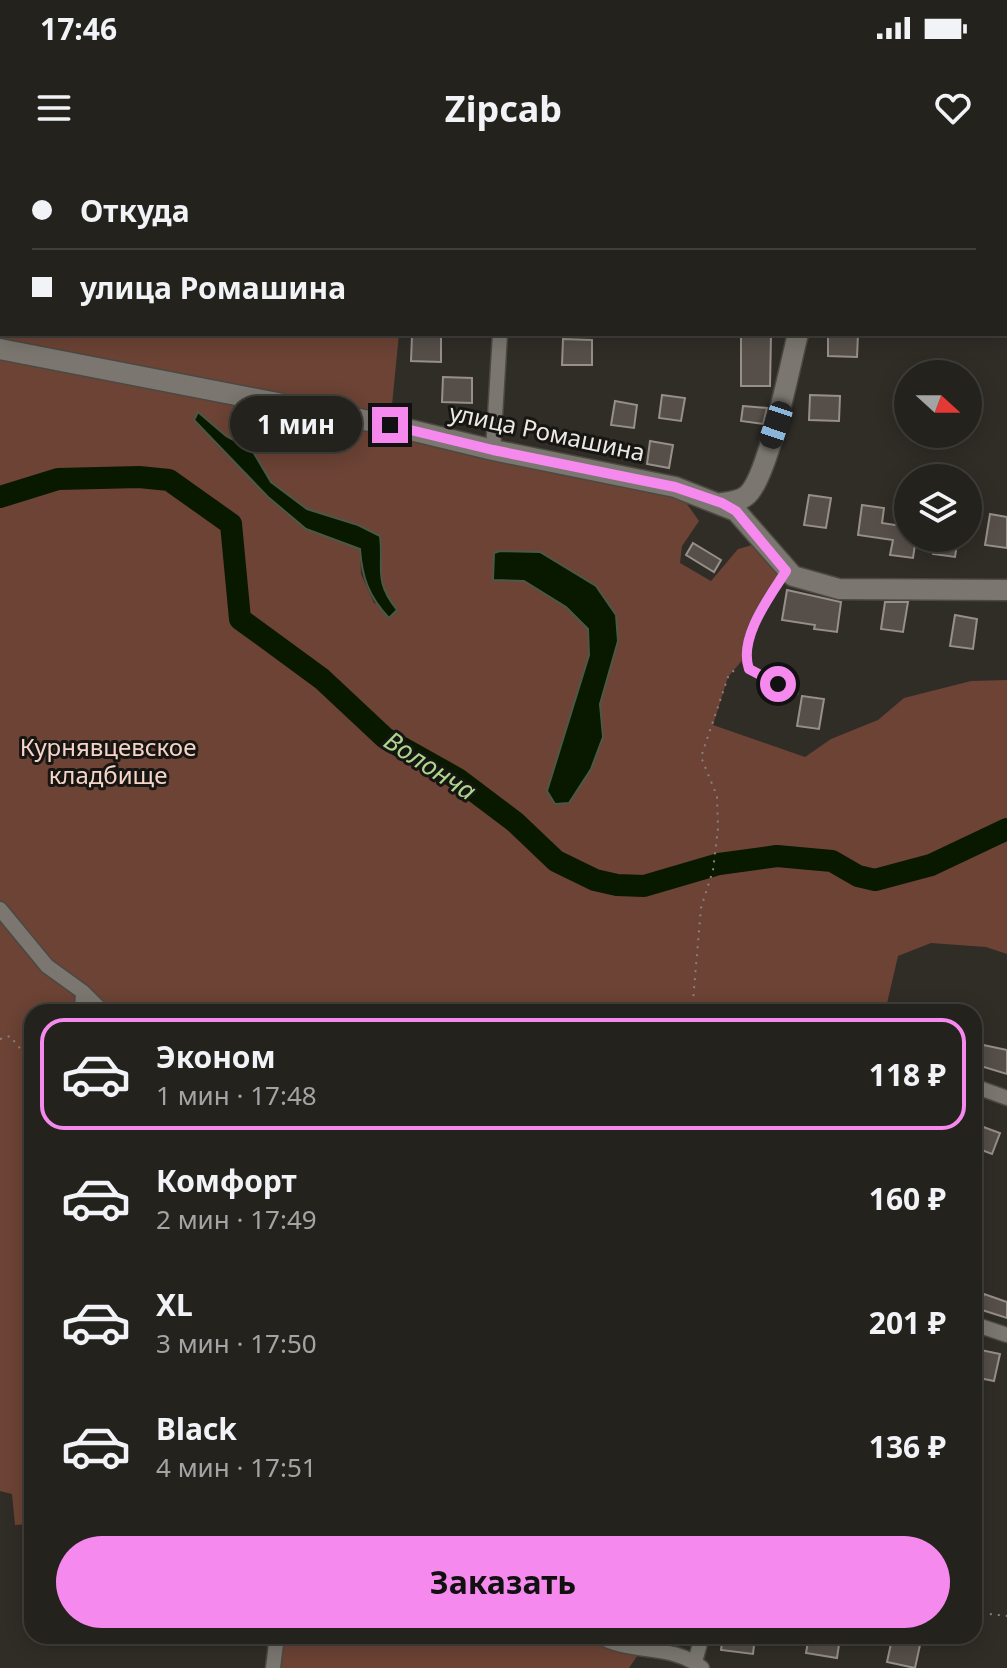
<!DOCTYPE html>
<html lang="ru">
<head>
<meta charset="utf-8">
<style>
	body { margin:0; font-family:"Noto Sans",sans-serif; background:#302f2a; color:#f1f3f6; height:100vh; display:flex; flex-direction:column; font-size:30px; white-space:nowrap }
	* { box-sizing:border-box; margin:0 }
	p { font-size:26px; color:#a3a4a4 }
	.icon { flex:none; width:44px; height:44px; fill:none; stroke:currentColor; stroke-width:2; stroke-linecap:round; stroke-linejoin:round }
	.map { position:relative; flex:1; overflow:hidden }
	.details { position:absolute; left:24px; top:844px; width:958px; height:640px; display:flex; flex-direction:column; background:#24221d; border-radius:24px; box-shadow:0 4px 20px #0003,0 0 0 2px #413f3b }
	.details>* { flex:none }
	.hud { position:absolute; left:0px; top:0px; width:1008px; height:176px; box-shadow:0 4px 20px #0003,0 0 0 2px #413f3b; display:grid; align-content:center; height:176px; padding:0 32px; background:#24221d }
	.needle { width:52px; rotate:111deg }
	.tools { position:absolute; left:894px; top:200px; display:grid; gap:16px }
	.tools a { display:grid; place-items:center; width:88px; height:88px; border-radius:50%; background:#24221d; box-shadow:0 4px 20px #0003,0 0 0 2px #413f3b; font-size:40px }
	.end { position:absolute; width:36px; height:36px; margin:-18px; border:10px solid #f689ee; background:#111; box-shadow:0 0 0 4px #111 }
	.from { border-radius:50% }
	.bubble { position:absolute; height:56px; border-radius:28px; background:#24221d; box-shadow:0 4px 20px #0003,0 0 0 2px #413f3b; font-size:26px; font-weight:700; line-height:56px; text-align:center }
	.car { position:absolute; width:24px; height:48px; margin:-24px -12px; border-radius:10px; box-shadow:0 0 6px 2px #0007; background:linear-gradient(#222 24%,#8ab4d8 0 40%,#222 0 76%,#8ab4d8 0 86%,#222 0) }
	.hud b { display:flex; align-items:center; gap:28px; height:76px; font-size:30px }
	.hud b+b { border-top:2px solid #413f3b }
	.hud i { width:20px; height:20px; background:#f1f3f6 }
	ul { padding:14px 0 0; list-style:none }
	li { display:flex; align-items:center; gap:24px; height:112px; margin:0 16px 12px; padding:0 16px; border:4px solid transparent; border-radius:24px }
	li div { flex:1 }
	li b { display:block; font-size:30px }
	li em { font-style:normal; font-weight:700 }
	li.selected { border-color:#f689ee }
	li>.icon { width:72px; height:72px; stroke-width:1.5 }
	.cta { display:flex; gap:16px; margin-top:auto; padding:16px 32px }
	.cta a { flex:1; height:92px; border-radius:48px; background:#f689ee; color:#111; font-size:32px; font-weight:700; line-height:92px; text-align:center }
	.status { display:flex; justify-content:space-between; align-items:center; height:56px; padding:0 40px; background:#24221d; direction:ltr }
	.status svg { height:22px; fill:currentColor }
	header { display:flex; justify-content:space-between; align-items:center; height:104px; padding:0 32px; background:#24221d; font-size:36px; font-weight:700 }
	.map>svg:first-child { display:block }
	.green { fill:#6c4335; fill-rule:evenodd }
	.water { fill:#081900; stroke:#4c5845; stroke-width:2 }
	.lines { fill:none; stroke-linecap:round; stroke-linejoin:round }
	.river { stroke:#081900; stroke-width:22 }
	.building { fill:#554e49; stroke:#978f89; stroke-width:2 }
	.lane-casing { stroke:#4b4942; stroke-width:10 }
	.street-casing { stroke:#4b4942; stroke-width:17 }
	.secondary-casing { stroke:#4b4942; stroke-width:23 }
	.path { stroke:#86837e; stroke-width:2; stroke-dasharray:2 6; stroke-linecap:butt }
	.lane { stroke:#7b7770; stroke-width:7 }
	.street { stroke:#7b7770; stroke-width:14 }
	.secondary { stroke:#7b7770; stroke-width:20 }
	.route { stroke:#f689ee; stroke-width:10 }
	.labels { text-anchor:middle; stroke-width:6; stroke-linejoin:round; paint-order:stroke }
	.street-label { font-size:24px; fill:#eceae5; stroke:#171613 }
	.park-label { font-size:24px; fill:#f7d4c8; stroke:#171613 }
	.water-label { font-size:26px; font-style:italic; fill:#acd58d; stroke:#171613 }
</style>
</head>
<body>
<div class="status"><b>17:46</b><svg viewBox="0 0 49 12"><path d="M0 12V9h3v3zM5 12V6h3v6zM10 12V3h3v9zM15 12V0h3v12zM26 1h20v11H26zM47 4h2v5h-2z"/></svg></div>
<header><svg class="icon" aria-label="menu" viewBox="0 0 24 24"><path d="M4 6h16M4 12h16M4 18h16"/></svg>Zipcab<svg class="icon" aria-label="heart" viewBox="0 0 24 24"><path d="M12 20l-8-8c-3-5 5-10 8-4 3-6 11-1 8 4z"/></svg></header>
<div class="map">
<svg width="1007" height="1508" viewBox="0 0 1007 1508">
	<rect width="100%" height="100%" fill="#302d27"/>
	<!-- green -->
	<path class="green" d="M0 0H308L2 2V174H399L390 265 675 327 699 361 682 386 680 403 711 421 738 389 763 382 786 411 759 451 745 497 728 517 713 565 805 597 831 579 878 560 904 538 971 521 1007 520V794L986 787 931 783 898 796 885 852H32V1364L15 1365 12 1334 0 1331ZM199 253 226 276 252 290 271 322 307 349 358 365 382 388C379 413 381 430 397 450L374 443 361 414 360 389 306 369 268 337 195 261ZM540 392 618 481 600 544 603 578 581 528 589 495 588 469 566 447 524 421 494 420Z
		M265 1476H599L642 1489 629 1508H273L277 1480Z"/>
	<!-- water -->
	<path class="water" d="M198 252 226 276 252 290 271 322 307 349 358 365 380 376C384 408 373 420 397 450L389 458C369 437 362 418 360 389L306 369 268 337 194 260Z
		M500 391 540 392 596 426 616 455 618 481 600 544 603 577 591 609 569 643 555 644 547 631 589 495 588 469 566 447 524 421 493 420 494 393Z"/>
	<g class="lines">
		<!-- river -->
		<path class="river" d="M0 337 58 319 139 317 169 320 231 364 240 459 322 519 385 578 458 619 515 662 556 701 595 720 617 725 644 726 719 704 777 696 832 701 858 716 875 720 931 705 1007 669"/>
	</g>
	<!-- building -->
	<path class="building" d="M741 174 771 175 770 226H741Z
		M828 174H858L857 197 828 196Z
		M412 176 441 177V202L411 201Z
		M563 179 592 180V205H562Z
		M443 217 472 218V243L442 242Z
		M662 235 685 238 681 261 659 258Z
		M810 235 840 236 839 261 809 260Z
		M615 241 637 245 634 268 611 265Z
		M743 246 767 248 763 264 741 261Z
		M650 281 673 285 669 308 647 304Z
		M809 335 831 338 826 368 804 365Z
		M862 345 884 348 882 363 908 367V378H916L913 398 890 395 893 380 858 375Z
		M990 354 1007 357V388L985 385Z
		M935 378H958L955 397 933 394Z
		M693 383 721 400 714 412 686 395Z
		M787 430 841 442 837 472 814 469 815 465 782 460Z
		M885 442H908L903 472 881 469Z
		M955 455 977 459 973 489 950 486Z
		M802 536 824 539 819 569 797 566Z
		M974 883 1007 890V914L974 904Z
		M978 965 1000 973 992 994 974 987Z
		M984 1134 1007 1142V1158L979 1149Z
		M976 1189 1000 1194 994 1221 974 1217Z
		M723 1476H755L753 1494 721 1490Z
		M809 1476 840 1478 837 1498 806 1493Z
		M892 1479 920 1485 915 1508 887 1502Z"/>
	<g class="lines">
		<defs>
			<path id="lane" d="M785 413C768 438 738 477 749 509L794 532"/>
			<path id="street" d="M514 2V0
				M493 290 500 174
				M0 749 47 806 83 832 103 852
				M82 852 83 832
				M974 926 1007 938
				M974 1164 1007 1175
				M440 1476H465
				M564 1476H565
				M599 1476C630 1495 672 1483 702 1508
				M695 1502 702 1476
				M273 1508 277 1476"/>
			<path id="secondary" d="M827 2V0
				M0 189 390 265 493 290 675 327 736 351 793 416 839 429 1007 430
				M722 343C730 342 740 341 746 336 768 320 790 204 798 174"/>
		</defs>
		<!-- lane casing -->
		<use href="#lane" class="lane-casing"/>
		<!-- street casing -->
		<use href="#street" class="street-casing"/>
		<!-- secondary casing -->
		<use href="#secondary" class="secondary-casing"/>
		<!-- path -->
		<path class="path" d="M692 852 701 748 713 710 718 668 717 636 701 597 728 517 737 507
			M0 879 10 876 32 903
			M974 1452 1007 1456"/>
		<!-- lane -->
		<use href="#lane" class="lane"/>
		<!-- street -->
		<use href="#street" class="street"/>
		<!-- secondary -->
		<use href="#secondary" class="secondary"/>
	</g>
	<g class="lines">
		<!-- route -->
		<path class="route" d="M390 265 493 290 675 327 722 343 736 351 786 411C770 436 738 478 749 509L778 524"/>
	</g>
	<g class="labels">
		<!-- street labels -->
		<g class="street-label">
			<text transform="translate(547 273) rotate(12)" y="8">улица Ромашина</text>
		</g>
		<!-- park labels -->
		<g class="park-label">
			<text x="108" y="596">Курнявцевское<tspan x="108" dy="28">кладбище</tspan></text>
		</g>
		<!-- water labels -->
		<g class="water-label">
			<text transform="translate(430 606) rotate(33)" y="9">Волонча</text>
		</g>
	</g>
</svg>
<div class="tools">
<a><svg class="needle" viewBox="-14 -14 28 28"><path d="M0-13l5 13h-10z" fill="#e53935"/><path d="M0 13l5-13h-10z" fill="#a3a4a4"/></svg></a>
<a><svg class="icon" aria-label="layers" viewBox="0 0 24 24"><path d="M12 4l9 5-9 5-9-5zM3 14l9 5 9-5"/></svg></a>
</div>
<i class="end from" style="left:778px;top:524px"></i>
<i class="end" style="left:390px;top:265px"></i>
<div class="bubble" style="left:230px;top:236px;width:132px">1 мин</div>
<i class="car" style="left:776px;top:265px;rotate:199deg"></i>
<div class="hud">
<b><i class="from"></i>Откуда</b>
<b><i></i>улица Ромашина</b>
</div>
<section class="details">
<ul>
<li class="selected"><svg class="icon" aria-label="car" viewBox="0 0 24 24"><path d="M5 17H2v-5l4-1 3-4h7l3 4 3 1v5h-3M9 17h6M6 11h13"/><circle cx="7" cy="17" r="2"/><circle cx="17" cy="17" r="2"/></svg><div><b>Эконом</b><p>1 мин · 17:48</p></div><em>118 ₽</em></li>
<li><svg class="icon" aria-label="car" viewBox="0 0 24 24"><path d="M5 17H2v-5l4-1 3-4h7l3 4 3 1v5h-3M9 17h6M6 11h13"/><circle cx="7" cy="17" r="2"/><circle cx="17" cy="17" r="2"/></svg><div><b>Комфорт</b><p>2 мин · 17:49</p></div><em>160 ₽</em></li>
<li><svg class="icon" aria-label="car" viewBox="0 0 24 24"><path d="M5 17H2v-5l4-1 3-4h7l3 4 3 1v5h-3M9 17h6M6 11h13"/><circle cx="7" cy="17" r="2"/><circle cx="17" cy="17" r="2"/></svg><div><b>XL</b><p>3 мин · 17:50</p></div><em>201 ₽</em></li>
<li><svg class="icon" aria-label="car" viewBox="0 0 24 24"><path d="M5 17H2v-5l4-1 3-4h7l3 4 3 1v5h-3M9 17h6M6 11h13"/><circle cx="7" cy="17" r="2"/><circle cx="17" cy="17" r="2"/></svg><div><b>Black</b><p>4 мин · 17:51</p></div><em>136 ₽</em></li>
</ul>
<div class="cta"><a>Заказать</a></div>
</section>
</div>
</body>
</html>
